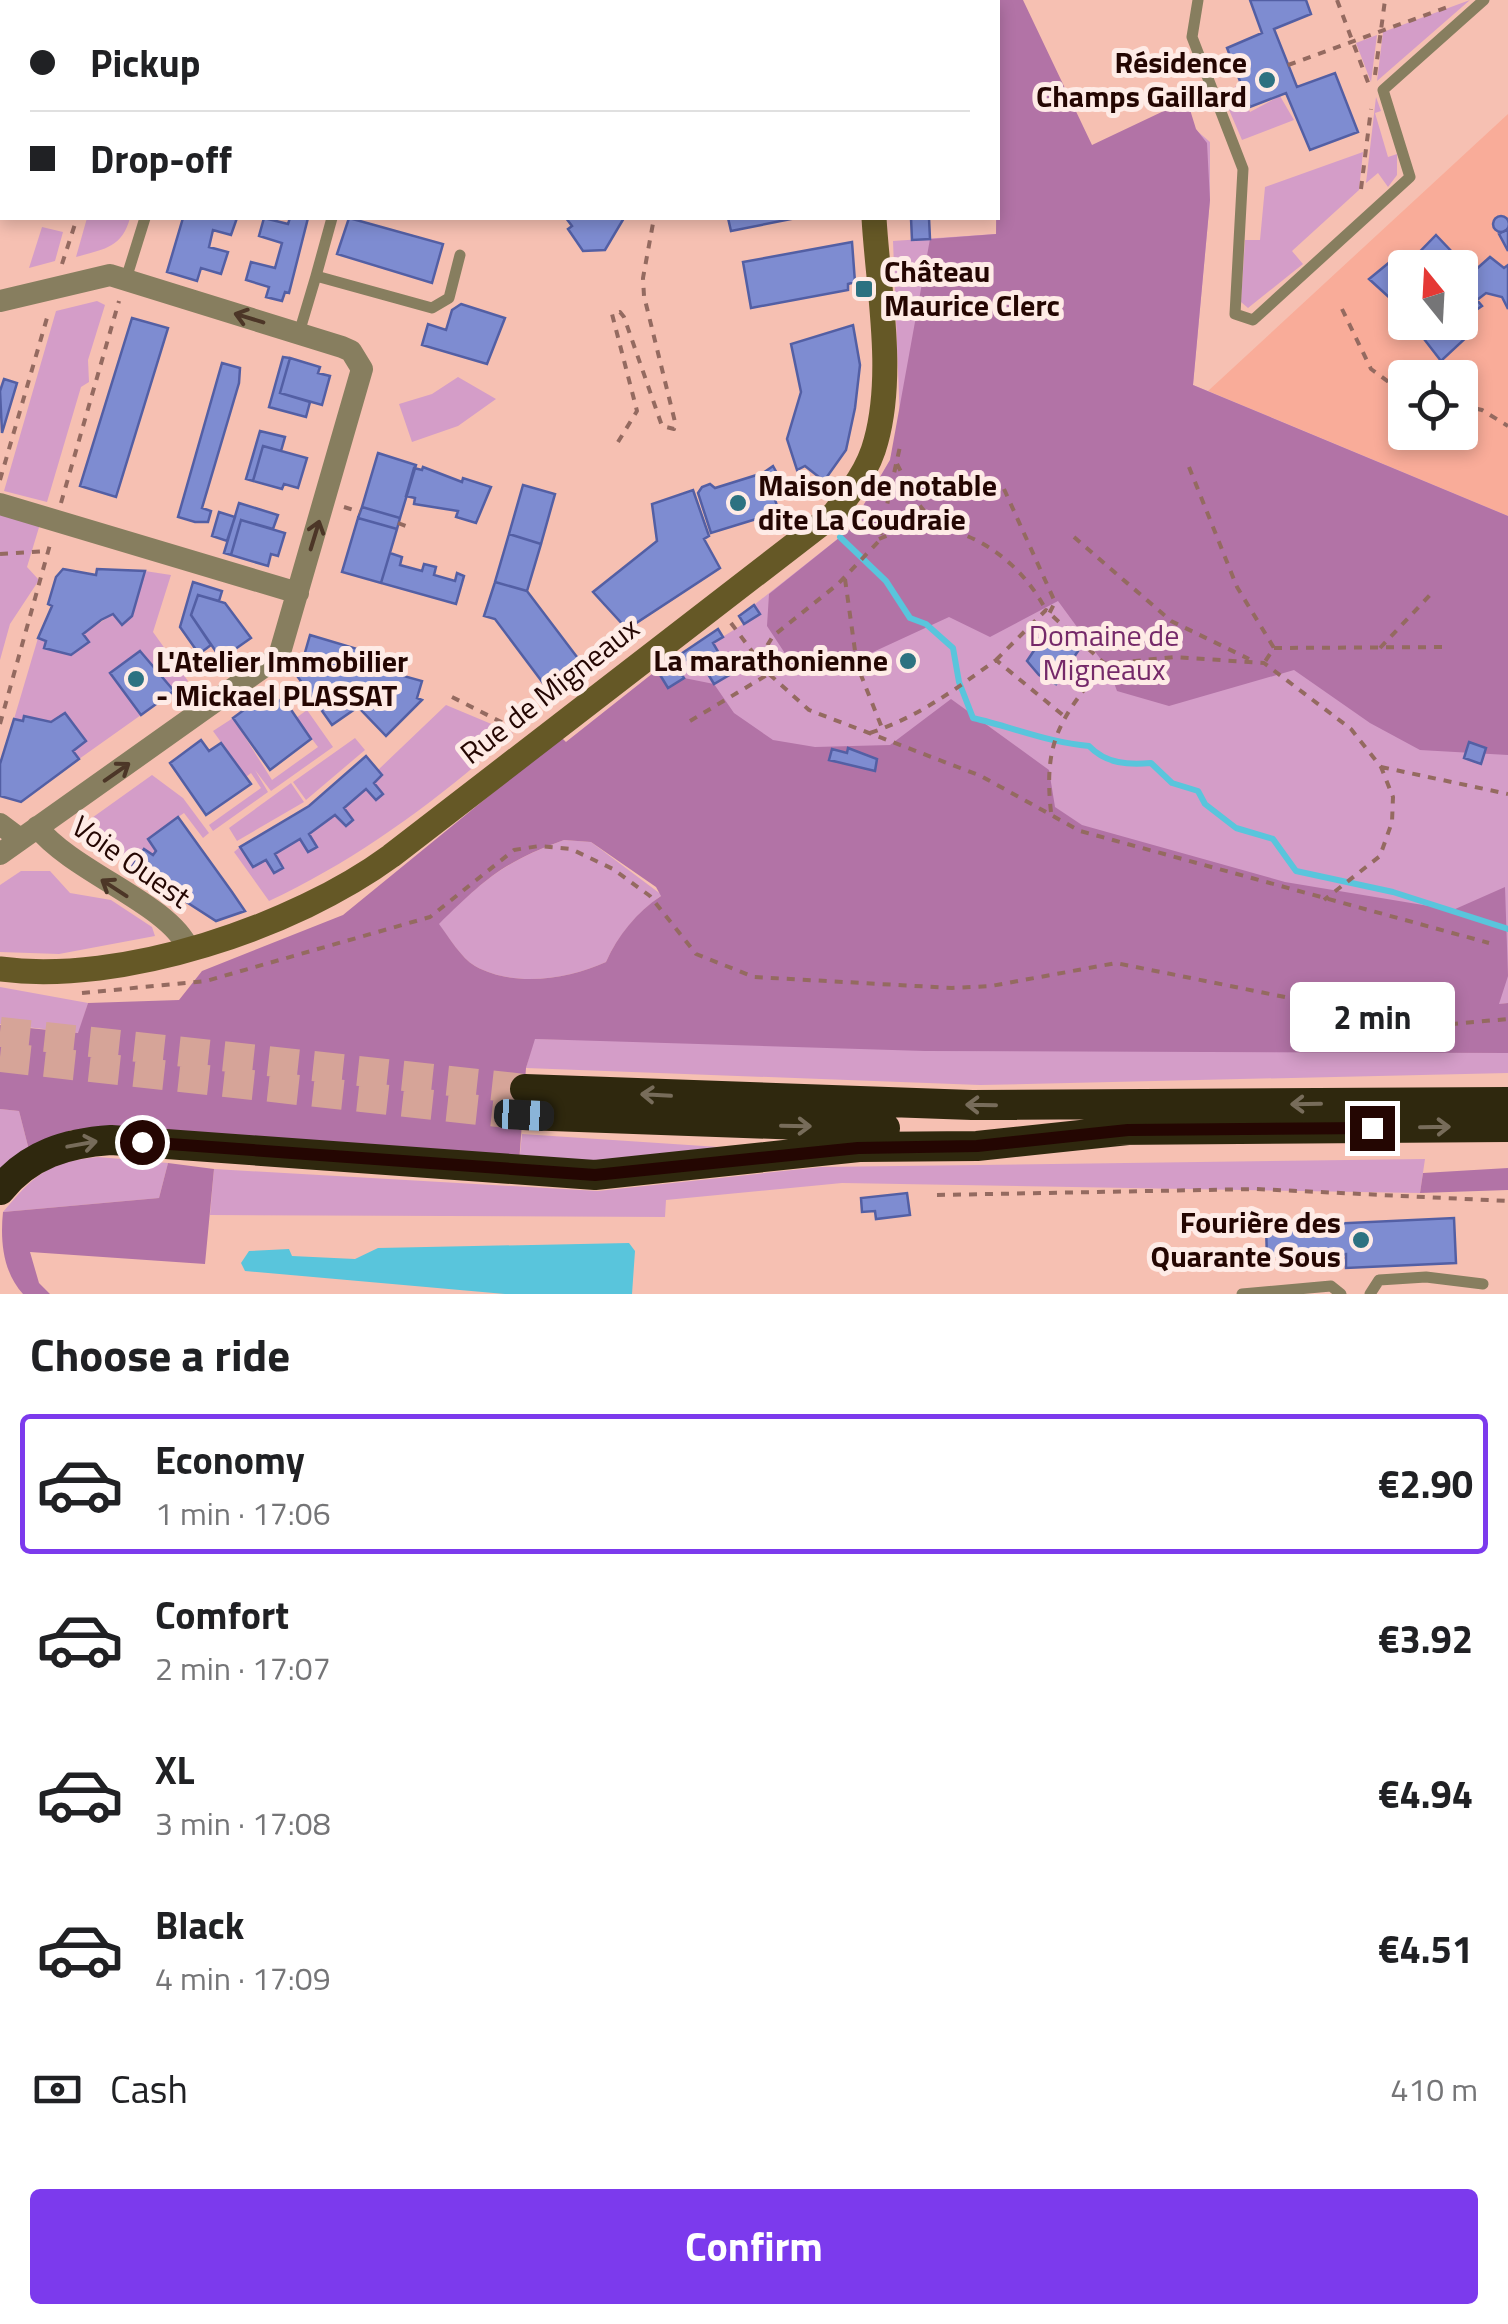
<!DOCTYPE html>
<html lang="en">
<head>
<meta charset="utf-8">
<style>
	body { margin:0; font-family:"Titillium Web",sans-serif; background:#f6f6f6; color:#202124; height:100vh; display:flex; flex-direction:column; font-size:38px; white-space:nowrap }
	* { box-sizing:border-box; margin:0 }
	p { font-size:32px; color:#757577 }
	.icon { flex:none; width:55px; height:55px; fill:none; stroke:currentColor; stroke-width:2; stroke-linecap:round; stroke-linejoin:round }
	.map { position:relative; height:1294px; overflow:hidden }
	.panel { display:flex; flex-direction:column; background:#fff; flex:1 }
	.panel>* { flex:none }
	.hud { position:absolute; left:0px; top:0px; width:1000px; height:220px; box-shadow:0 5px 15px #0003; display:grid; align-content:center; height:220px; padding:0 30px; background:#fff }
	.needle { width:65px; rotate:342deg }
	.controls { position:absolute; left:1388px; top:250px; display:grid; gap:20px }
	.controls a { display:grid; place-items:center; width:90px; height:90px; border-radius:10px; background:#fff; box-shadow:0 5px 15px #0003; font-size:50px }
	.end { position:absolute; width:45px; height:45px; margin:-22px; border:12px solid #240602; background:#fff; box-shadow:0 0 0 5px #fff }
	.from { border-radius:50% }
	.bubble { position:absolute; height:70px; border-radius:10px; background:#fff; box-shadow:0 5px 15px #0003; font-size:32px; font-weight:700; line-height:70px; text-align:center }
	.car { position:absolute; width:30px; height:60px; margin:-30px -15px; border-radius:12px; box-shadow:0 0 8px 2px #0007; background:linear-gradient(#222 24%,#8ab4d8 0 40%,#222 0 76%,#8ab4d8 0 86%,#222 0) }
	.hud b { display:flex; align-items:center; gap:35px; height:95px; font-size:38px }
	.hud b+b { border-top:2px solid #e0e0e0 }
	.hud i { width:25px; height:25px; background:#202124 }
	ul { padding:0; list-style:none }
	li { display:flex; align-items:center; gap:30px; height:140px; margin:0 20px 15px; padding:0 10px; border:5px solid transparent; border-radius:10px }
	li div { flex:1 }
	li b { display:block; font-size:38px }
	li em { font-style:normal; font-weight:700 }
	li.on { border-color:#7c3aed }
	li>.icon { width:90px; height:90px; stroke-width:1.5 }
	h2 { padding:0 30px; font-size:45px; line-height:120px }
	.pay { display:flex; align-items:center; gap:25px; height:110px; padding:0 30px; font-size:38px }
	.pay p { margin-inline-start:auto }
	.button { display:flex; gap:20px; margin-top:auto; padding:20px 30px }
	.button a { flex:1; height:115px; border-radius:10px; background:#7c3aed; color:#fff; font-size:40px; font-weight:700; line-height:115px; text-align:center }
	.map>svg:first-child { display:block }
	.built { fill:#f9ac99; fill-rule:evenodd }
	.green { fill:#d49dc8 }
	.forest { fill:#b273a6; fill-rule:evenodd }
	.water { fill:#59c5dc }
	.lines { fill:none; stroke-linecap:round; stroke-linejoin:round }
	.stream { stroke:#59c5dc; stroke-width:6 }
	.building { fill:#7e8cd1; stroke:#535fa4; stroke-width:2.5 }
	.highway-tunnel { stroke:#d6a498; stroke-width:30; stroke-dasharray:30 15; stroke-linecap:butt }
	.path { stroke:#946a60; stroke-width:4; stroke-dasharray:8 8; stroke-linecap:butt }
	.lane { stroke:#877e5f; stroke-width:11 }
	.street { stroke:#877e5f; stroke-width:22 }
	.secondary { stroke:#655826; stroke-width:25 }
	.highway { stroke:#2f280e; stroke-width:30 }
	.oneway { stroke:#4c3627 }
	.oneway2 { stroke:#776c5a }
	.route { stroke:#240602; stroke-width:12 }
	.poi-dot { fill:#2d7281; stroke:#feebe6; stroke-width:4 }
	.labels { text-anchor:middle; stroke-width:10; stroke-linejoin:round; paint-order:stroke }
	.poi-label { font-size:30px; font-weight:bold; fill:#240602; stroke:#feebe6; text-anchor:end }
	.park-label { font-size:30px; fill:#752969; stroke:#feebe6 }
	.street-label { font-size:30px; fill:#240602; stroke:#feebe6 }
</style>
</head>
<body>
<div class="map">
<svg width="1508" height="1294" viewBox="0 0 1508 1294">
	<rect width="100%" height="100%" fill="#f6c0b2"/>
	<!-- built -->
	<path class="built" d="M0 0H124L2 2V99Z
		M1508 114V516L1208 391ZM1405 268H1460V322H1405ZM1405 378H1460V432H1405Z"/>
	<!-- green -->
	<path class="green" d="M1470 0 1377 81 1383 32Z
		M1377 35 1371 82 1356 43Z
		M1236 86 1250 112 1280 96 1294 120 1242 140 1224 98Z
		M1376 97 1381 111 1375 113 1388 157 1397 154V175L1388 187 1378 173 1366 183Z
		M1196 130 1210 142V200L1193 385 1508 516V1003L1427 1014 566 742 657 670 669 688 683 678 676 666 696 654 714 684 731 674 713 643 759 614 754 605 849 530 890 460 900 421 893 241 996 234Z
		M1363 152 1359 190 1292 251 1303 264 1248 308 1241 302 1245 240H1260L1265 187Z
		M87 218H130C122 248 104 249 76 257Z
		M42 227 63 232 55 261 29 268Z
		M97 301 105 305 88 360 89 382 81 387 47 502 4 491 56 311Z
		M458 377 496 399 458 426 412 442 399 404 432 394Z
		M0 513 40 524 27 567 39 580 10 624 0 660Z
		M145 571 171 575 153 632 188 681 174 691 140 651 110 673 141 715 79 759 51 722 25 716 23 721 14 719 38 638 46 641 44 648 72 655 89 643 83 634 113 614 122 624 132 616Z
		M446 705 513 733C439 799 359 859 269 901L234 852 240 847 253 867 266 860 283 867 275 854 300 839 308 852 316 848 309 834 335 815 346 826 344 808 366 789 376 800 383 795 374 783 382 775 378 770Z
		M307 710 333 747 271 791 255 770 268 792 213 831 209 825 261 788 251 773 246 777 213 731 233 718 272 780 318 747 296 718Z
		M355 738 365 750 306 800 293 782Z
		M152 775 183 798 209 833 203 838 184 813 148 838 156 851 153 855 143 850 132 867 75 830Z
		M291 783 304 802 237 841 229 828Z
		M564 840 591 842 662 895C638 912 618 935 606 962 569 979 514 988 475 966 461 958 449 937 438 924 483 880 504 862 564 840Z
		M21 871H50L70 893 111 900 152 927 155 936 59 954 0 952V885Z
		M0 987 88 1003 79 1033 0 1024Z
		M534 1039 1508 1053V1073L980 1085 526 1068Z
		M0 1109 19 1111 29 1150 0 1171Z
		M522 1134 749 1149 637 1163H519Z
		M98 1157 168 1163 159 1198 3 1212C35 1174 48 1162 98 1157Z
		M1425 1159 1420 1193 842 1183 666 1200 665 1217 210 1215 214 1169 598 1191 821 1167Z"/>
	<!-- forest -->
	<path class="forest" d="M940 0H1023L1092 145 1187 100 1196 129 1207 143 1210 200 1193 385 1508 516V755L1420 750 1370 723 1294 670 1169 706 1117 691 1110 672 1058 601 990 637 949 617 832 671 790 661 767 626 769 594 849 530 890 460 930 239 996 234 998 2Z
		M657 670 668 688 684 678 714 684 734 713 773 740 815 747 890 745 951 699 1049 770 1055 807 1082 825 1285 882 1453 910 1505 887 1508 976 1499 1004 1508 1003V1053L925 1051 535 1039 526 1068 519 1163 107 1130H71L29 1150 19 1111 0 1109V1025L78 1033 88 1003 179 1000 202 971 343 915 561 737 566 742ZM564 840 591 842 656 887 661 896C637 912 618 935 606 962 569 979 514 988 475 966 461 958 449 937 439 924 484 880 503 862 564 840Z
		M168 1163 214 1169 205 1264 30 1252 39 1283 50 1294H23C3 1272 0 1241 3 1212L159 1198Z
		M1508 1168V1190L1420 1193 1423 1173Z"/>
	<!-- water -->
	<path class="water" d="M629 1243 635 1251 632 1294H505L245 1271 241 1263 249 1251 289 1249 292 1256 355 1259 378 1248Z"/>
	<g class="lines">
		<!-- stream -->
		<path class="stream" d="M840 537 886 581 910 618 926 624 953 648 959 682 973 718C1012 727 1050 743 1089 746 1106 764 1129 765 1151 763L1172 783 1198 791 1205 804 1236 828 1273 839 1296 871 1393 892 1508 929"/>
	</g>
	<!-- building -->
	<path class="building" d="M0 0H25L2 2V73Z
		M443 0H484L486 2H439Z
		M556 0H603L604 2H553Z
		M676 0H752L675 2Z
		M1250 0H1306L1311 14 1274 29 1297 87 1335 73 1358 132 1310 150 1286 93 1250 107 1227 48 1262 33Z
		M0 144 2 145V184L0 183Z
		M1493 224a8 8 0 1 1 16 0a8 8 0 1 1-16 0Z
		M183 218H237L231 235 213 230 209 247 228 252 221 274 201 268 197 281 167 272Z
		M264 218 288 224 290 218H308L289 293 285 292 282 301 266 297 269 287 246 280 251 262 275 268 282 243 259 236Z
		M349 218 443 244 432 283 337 254Z
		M566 218H624L605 250 583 251 568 229 572 226Z
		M728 218H796L731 231Z
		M911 218H929L930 239 912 240Z
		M1508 229V251L1499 234Z
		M1436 235 1472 273 1490 257 1504 268 1508 265V309L1502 297 1486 293 1477 300 1482 306 1460 321V268H1405L1403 310 1369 279 1391 261 1401 271Z
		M852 242 855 282 848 284V290L751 308 743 262Z
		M461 304 505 318 487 364 422 345 428 324 446 330 452 310Z
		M132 318 168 328 116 497 80 486Z
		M1459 322 1470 334 1441 361 1417 330 1418 322Z
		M853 325 860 365 855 408 846 450 824 481 805 466 797 470 787 439 801 392 791 344Z
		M283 357 290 358 280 393 310 402 306 417 269 407Z
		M290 358 320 367 318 373 330 376 322 405 280 393Z
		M222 363 240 368 239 383 202 508 211 511 208 522H195L178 517Z
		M4 379 17 383 2 433 0 391Z
		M260 431 285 437 281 451 263 446 253 481 246 479Z
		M263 446 307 458 298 488 284 484 282 489 253 481Z
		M378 453 416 465 400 518 362 507Z
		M773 466 778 475 769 481 779 512 711 533 698 493 702 487 710 484 715 488 763 473Z
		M423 467 462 482 463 478 491 487 476 523 456 517 458 511 414 504 415 498 406 496 414 468 422 470Z
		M523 485 555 494 541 544 509 534Z
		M693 490 709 536 704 539 720 568 627 629 593 592 657 541 652 504Z
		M239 503 278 515 273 529 241 520 231 555 224 553Z
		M362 507 400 518 397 529 358 518Z
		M219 512 235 517 227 541 212 536Z
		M358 518 397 529 381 583 342 572Z
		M241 520 285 533 278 556 271 554 268 566 231 555Z
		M509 534 541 544 527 591 495 582Z
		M390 553 402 557 400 565 422 571 424 564 436 567 434 575 455 581 457 573 464 576 456 604 381 583Z
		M63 569 96 575 97 569 145 571 132 616 122 625 113 614 101 620 83 634 89 642 71 655 44 648 46 641 38 638 52 606 48 604 56 577Z
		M193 582 222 591 219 601 198 595 191 615 211 645 199 654 180 627Z
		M495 582 527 591 580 661 546 687 495 619 484 616Z
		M198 595 225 603 251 638 221 659 191 615Z
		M754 605 760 614 744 624 739 616Z
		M718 629 723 637 713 643 731 674 714 684 696 654 676 666 684 678 668 688 657 670Z
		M1048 630 1078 651 1056 684 1039 675 1027 661 1035 649 1031 646Z
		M310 635 364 651 359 668 374 672 375 668 422 681 417 698 422 700 386 736 358 707 332 725 295 673 300 670Z
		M140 651 174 691 141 715 110 673Z
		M264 695 271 707 283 698 311 739 270 770 233 718Z
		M65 713 86 741 73 751 79 759 21 802 0 796V764L14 719 23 721 24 716 51 722Z
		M201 740 209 751 221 743 251 784 206 815 170 763Z
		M1469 742 1486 748 1481 764 1464 758Z
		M848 748 877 759 875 771 829 760 832 749 847 753Z
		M366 756 382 775 374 783 383 794 376 800 366 789 344 808 353 820 346 826 335 815 309 834 317 847 308 852 300 839 275 854 283 868 274 873 266 860 253 867 240 847 309 806Z
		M178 817 232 892 245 911 216 921 132 867 144 849 153 855 156 851 148 839Z
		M907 1193 910 1215 876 1219 875 1211 862 1212 861 1198Z
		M1454 1218 1456 1263 1346 1268V1254L1267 1257 1266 1227Z"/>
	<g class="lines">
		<!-- highway-tunnel -->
		<path class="highway-tunnel" d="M0 1032 525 1089
			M0 1057 524 1115"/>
		<!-- path -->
		<path class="path" d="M1337 0 1369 85
			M769 2 770 0
			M1288 65 1453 5
			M1375 75 1385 0
			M1361 189 1371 109
			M62 264 77 218
			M1342 309 1371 369 1405 394
			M1460 405 1482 410 1508 426
			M618 442 637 411 612 314 620 312 624 317 662 426 674 429 675 422 644 296 643 278 654 218
			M1189 467 1237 587 1274 648 1264 663
			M0 480 49 311
			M1004 489 1055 602 1049 614
			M61 503 119 301
			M344 507 360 512
			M398 523 411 528
			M937 527C985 536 1023 567 1046 610
			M1074 537 1171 621 1249 659
			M879 539 907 527H937L917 502 897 464
			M0 554 48 551
			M845 579 857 665 882 728
			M731 623 769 674 809 710 981 776 1080 831 1489 943
			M1274 648 1450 647
			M1380 648 1430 595
			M759 659 773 636 838 584 879 541 901 442
			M996 660 1046 610 1105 664
			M452 697 511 727
			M690 721 767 675
			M0 724 51 541
			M870 733C918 717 956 689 996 660L1064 716
			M1381 767 1508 794
			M1051 812C1043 741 1061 717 1105 664L1174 657 1264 663 1351 729 1381 767 1393 797 1392 822 1380 856 1324 900
			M82 993 206 981 430 917 514 850 539 846 571 849 613 869 650 896 696 954 754 977 952 988 991 986 1116 963 1429 1026 1508 1019
			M937 1195 1256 1189 1508 1201"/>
		<!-- lane -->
		<path class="lane" d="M1198 0 1192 37 1243 169 1235 314 1253 320 1410 177 1383 90 1484 0
			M0 110H2
			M316 276 332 218
			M126 279 145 218
			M299 333 316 276 432 308 449 298 460 255
			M1242 1294 1331 1286 1341 1294
			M1370 1294 1379 1280 1426 1277 1483 1284"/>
		<!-- street -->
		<path class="street" d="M519 0 520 2
			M0 301 110 275 342 347 351 351 362 369 279 656 0 854
			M0 504 298 593
			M0 824 20 839
			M37 827C73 872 169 904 188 948"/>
		<!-- secondary -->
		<path class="secondary" d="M855 0V2
			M0 969C122 985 294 927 391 856L834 514C851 492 869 469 876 441 895 372 878 288 874 218"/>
		<!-- highway -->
		<path class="highway" d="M525 1089 972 1105 1508 1102
			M524 1115 885 1128
			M1111 1130 1508 1127
			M0 1190C29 1154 67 1143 111 1140L595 1175 859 1147 977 1146 1128 1130"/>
	</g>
	<!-- one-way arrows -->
	<defs><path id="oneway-shaft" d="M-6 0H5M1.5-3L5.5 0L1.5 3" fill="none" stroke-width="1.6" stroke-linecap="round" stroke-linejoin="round" transform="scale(2.5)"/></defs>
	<g class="oneway">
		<use href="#oneway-shaft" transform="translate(249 318) rotate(-163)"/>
		<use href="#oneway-shaft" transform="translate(315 535) rotate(-73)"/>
		<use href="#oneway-shaft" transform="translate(117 772) rotate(-35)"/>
		<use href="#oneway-shaft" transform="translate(114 888) rotate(-147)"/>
	</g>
	<g class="oneway2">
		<use href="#oneway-shaft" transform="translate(656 1095) rotate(-177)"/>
		<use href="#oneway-shaft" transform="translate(1306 1104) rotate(179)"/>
		<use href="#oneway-shaft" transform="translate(981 1105) rotate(-179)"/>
		<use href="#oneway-shaft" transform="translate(796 1126) rotate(1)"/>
		<use href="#oneway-shaft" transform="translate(1435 1127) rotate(-1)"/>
		<use href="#oneway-shaft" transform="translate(82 1144) rotate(-10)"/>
	</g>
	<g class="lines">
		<!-- route -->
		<path class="route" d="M142 1142 595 1175 858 1148 977 1146 1128 1130 1372 1128"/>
	</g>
	<!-- markers -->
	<g class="poi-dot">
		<circle cx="1267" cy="80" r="10"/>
		<rect x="854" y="279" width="20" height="20" rx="5"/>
		<circle cx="738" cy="503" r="10"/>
		<circle cx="908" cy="661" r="10"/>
		<circle cx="136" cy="679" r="10"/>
		<circle cx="1361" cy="1240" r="10"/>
	</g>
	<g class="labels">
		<!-- poi labels -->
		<g class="poi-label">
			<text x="1247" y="73">Résidence<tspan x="1247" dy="34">Champs Gaillard</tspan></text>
			<text x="884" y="282" text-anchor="start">Château<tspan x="884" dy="34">Maurice Clerc</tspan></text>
			<text x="758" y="496" text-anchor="start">Maison de notable<tspan x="758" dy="34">dite La Coudraie</tspan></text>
			<text x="888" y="671">La marathonienne</text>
			<text x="156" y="672" text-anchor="start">L'Atelier Immobilier<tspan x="156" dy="34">- Mickael PLASSAT</tspan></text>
			<text x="1341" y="1233">Fourière des<tspan x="1341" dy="34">Quarante Sous</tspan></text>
		</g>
		<!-- park labels -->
		<g class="park-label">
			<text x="1104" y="646">Domaine de<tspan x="1104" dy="34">Migneaux</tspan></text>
		</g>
		<!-- street labels -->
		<g class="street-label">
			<text transform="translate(550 691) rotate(-38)" y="10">Rue de Migneaux</text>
			<text transform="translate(131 862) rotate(35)" y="10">Voie Ouest</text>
		</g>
	</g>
</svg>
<div class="controls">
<a><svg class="needle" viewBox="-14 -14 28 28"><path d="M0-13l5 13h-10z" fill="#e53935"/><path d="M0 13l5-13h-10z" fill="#757577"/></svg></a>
<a><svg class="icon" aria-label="locate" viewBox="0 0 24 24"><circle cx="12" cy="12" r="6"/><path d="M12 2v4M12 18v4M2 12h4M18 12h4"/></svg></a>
</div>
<i class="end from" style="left:142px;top:1142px"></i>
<i class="end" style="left:1372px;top:1128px"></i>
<div class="bubble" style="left:1290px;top:982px;width:165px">2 min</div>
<i class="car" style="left:524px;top:1115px;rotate:93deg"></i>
<div class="hud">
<b><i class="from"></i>Pickup</b>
<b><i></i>Drop-off</b>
</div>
</div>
<section class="panel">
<h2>Choose a ride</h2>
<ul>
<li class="on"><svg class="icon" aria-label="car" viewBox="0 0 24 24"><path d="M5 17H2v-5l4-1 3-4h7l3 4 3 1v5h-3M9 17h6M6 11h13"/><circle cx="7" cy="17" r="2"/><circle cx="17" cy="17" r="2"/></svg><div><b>Economy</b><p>1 min · 17:06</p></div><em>€2.90</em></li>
<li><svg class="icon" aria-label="car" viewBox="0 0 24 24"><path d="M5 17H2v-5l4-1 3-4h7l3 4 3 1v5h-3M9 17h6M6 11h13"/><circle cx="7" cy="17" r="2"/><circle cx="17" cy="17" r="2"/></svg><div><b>Comfort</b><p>2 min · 17:07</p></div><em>€3.92</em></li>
<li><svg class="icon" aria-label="car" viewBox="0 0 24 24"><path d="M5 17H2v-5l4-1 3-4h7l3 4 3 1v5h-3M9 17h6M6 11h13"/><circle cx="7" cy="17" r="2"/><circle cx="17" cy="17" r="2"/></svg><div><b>XL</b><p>3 min · 17:08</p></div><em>€4.94</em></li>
<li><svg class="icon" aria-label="car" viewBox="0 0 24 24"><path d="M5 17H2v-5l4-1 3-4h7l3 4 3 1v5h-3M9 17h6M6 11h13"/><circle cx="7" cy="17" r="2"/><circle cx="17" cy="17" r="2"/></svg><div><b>Black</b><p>4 min · 17:09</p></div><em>€4.51</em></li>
</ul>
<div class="pay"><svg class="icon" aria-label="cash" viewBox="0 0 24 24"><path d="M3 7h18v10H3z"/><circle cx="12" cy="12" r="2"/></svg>Cash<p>410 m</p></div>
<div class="button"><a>Confirm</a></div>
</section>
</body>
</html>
